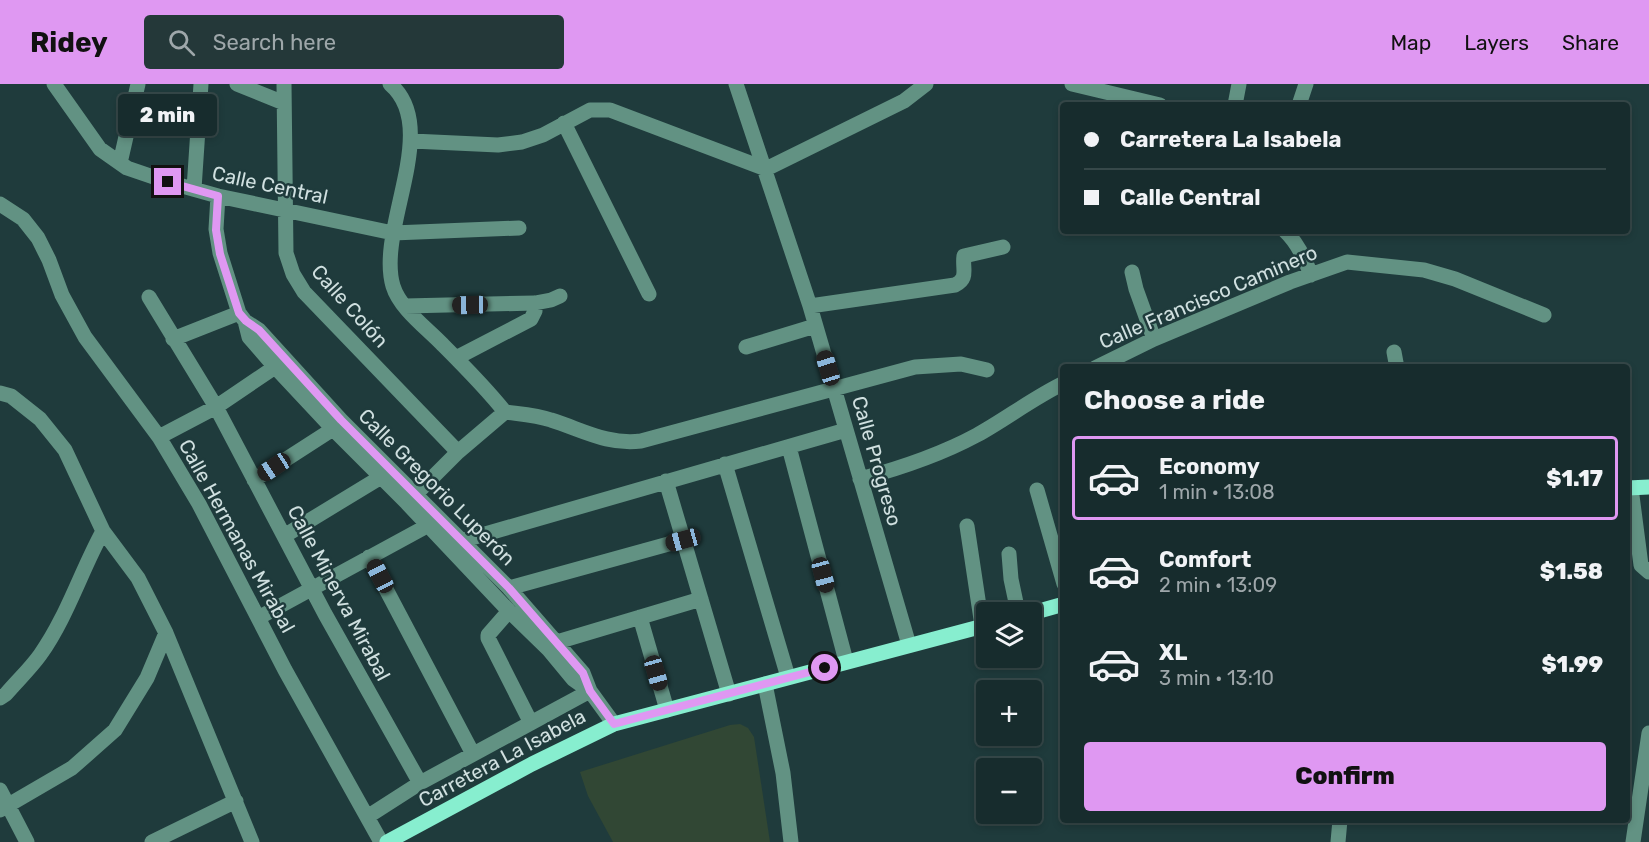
<!DOCTYPE html>
<html lang="en">
<head>
<meta charset="utf-8">
<style>
	body { margin:0; font-family:Rubik,sans-serif; background:#243839; color:#f1f3f6; height:100vh; display:flex; flex-direction:column; font-size:22px; white-space:nowrap }
	* { box-sizing:border-box; margin:0 }
	p { font-size:20px; color:#9ea7aa }
	.icon { flex:none; width:33px; height:33px; fill:none; stroke:currentColor; stroke-width:2; stroke-linecap:round; stroke-linejoin:round }
	.map { position:relative; flex:1; overflow:hidden }
	.sheet { position:absolute; left:1060px; top:280px; width:570px; height:459px; display:flex; flex-direction:column; background:#172c2d; border-radius:6px; box-shadow:0 3px 9px #0003,0 0 0 2px #364849 }
	.sheet>* { flex:none }
	.banner { position:absolute; left:1060px; top:18px; width:570px; height:132px; border-radius:6px; box-shadow:0 3px 9px #0003,0 0 0 2px #364849; display:grid; align-content:center; height:132px; padding:0 24px; background:#172c2d }
	.buttons { position:absolute; left:976px; top:518px; display:grid; gap:12px }
	.buttons a { display:grid; place-items:center; width:66px; height:66px; border-radius:6px; background:#172c2d; box-shadow:0 3px 9px #0003,0 0 0 2px #364849; font-size:30px }
	.end { position:absolute; width:27px; height:27px; margin:-14px; border:8px solid #df98f2; background:#111; box-shadow:0 0 0 3px #111 }
	.from { border-radius:50% }
	.bubble { position:absolute; height:42px; border-radius:6px; background:#172c2d; box-shadow:0 3px 9px #0003,0 0 0 2px #364849; font-size:20px; font-weight:800; line-height:42px; text-align:center }
	.car { position:absolute; width:18px; height:36px; margin:-18px -9px; border-radius:8px; box-shadow:0 0 4px 2px #0007; background:linear-gradient(#222 24%,#8ab4d8 0 40%,#222 0 76%,#8ab4d8 0 86%,#222 0) }
	.banner b { display:flex; align-items:center; gap:21px; height:57px; font-size:22px }
	.banner b+b { border-top:2px solid #364849 }
	.banner i { width:15px; height:15px; background:#f1f3f6 }
	ul { padding:0; list-style:none }
	li { display:flex; align-items:center; gap:18px; height:84px; margin:0 12px 9px; padding:0 12px; border:3px solid transparent; border-radius:6px }
	li div { flex:1 }
	li b { display:block; font-size:22px }
	li em { font-style:normal; font-weight:800 }
	li.current { border-color:#df98f2 }
	li>.icon { width:54px; height:54px; stroke-width:1.5 }
	h2 { padding:0 24px; font-size:27px; line-height:72px }
	.button { display:flex; gap:12px; margin-top:auto; padding:12px 24px }
	.button a { flex:1; height:69px; border-radius:6px; background:#df98f2; color:#111; font-size:24px; font-weight:800; line-height:69px; text-align:center }
	header { display:flex; align-items:center; gap:36px; box-sizing:border-box; height:84px; padding:0 30px; background:#df98f2; color:#111 }
	header strong { font-size:28px }
	nav { display:flex; gap:33px; margin-inline-start:auto; font-size:21px }
	.search { width:420px; height:54px; background:#243839; display:flex; align-items:center; gap:15px; box-sizing:border-box; padding:0 21px; border-radius:6px; color:#9ea7aa; font-size:22px }
	.map>svg:first-child { display:block }
	.green { fill:#314734 }
	.lines { fill:none; stroke-linecap:round; stroke-linejoin:round }
	.minor { stroke:#629283; stroke-width:15 }
	.major { stroke:#87eecf; stroke-width:15 }
	.route { stroke:#df98f2; stroke-width:8 }
	.labels { text-anchor:middle; stroke-width:5; stroke-linejoin:round; paint-order:stroke }
	.street-label { font-size:20px; fill:#d0e0e0; stroke:#1f3b3c }
</style>
</head>
<body>
<header>
<strong>Ridey</strong>
<div class="search"><svg class="icon" aria-label="search" viewBox="0 0 24 24"><circle cx="10" cy="10" r="6"/><path d="M15 15l6 6"/></svg>Search here</div>
<nav><a>Map</a><a>Layers</a><a>Share</a></nav>
</header>
<div class="map">
<svg width="1649" height="758" viewBox="0 0 1649 758">
	<rect width="100%" height="100%" fill="#1f3b3c"/>
	<!-- green -->
	<path class="green" d="M740 640 748 644 754 653 770 758H613L588 712 580 688 730 641Z"/>
	<g class="lines">
		<!-- minor -->
		<path class="minor" d="M54 0 100 65 127 84 168 98 218 112 393 149 519 144
			M237 0 284 19
			M284 0 286 169 293 190 304 208 458 368
			M390 0C442 44 376 145 393 202 400 225 427 244 443 261 465 283 486 304 505 328
			M736 0 810 222 909 561
			M1072 0 1160 21
			M1235 21 1239 0
			M1299 21 1306 0
			M564 39 649 210
			M412 57 498 61 522 58 543 51 590 26H610L766 85 904 17 926 0
			M120 79 138 0
			M194 105 201 0
			M218 112 216 145 220 169 239 229 245 237 259 246 341 336 509 504 583 589 590 607 614 640
			M0 120 23 135 38 154 49 176 62 211 85 253 159 353 199 420 285 586 381 758
			M1285 147C1297 158 1305 175 1311 191
			M1132 188 1136 205 1154 255
			M149 213 216 323 325 530 420 699
			M405 222 535 219 551 216 560 212
			M810 222 955 201C969 194 962 185 964 172L1003 163
			M245 237 249 253 275 283 333 345 407 419 509 527 549 566 573 595 590 607
			M173 255 239 229
			M746 263 815 242
			M1394 268 1397 284
			M456 274 531 235 535 227V219
			M1095 284 1154 255 1290 198 1347 178 1424 186 1455 195 1544 231
			M0 309 11 312 40 335 65 366 103 447 138 494 166 549 252 758
			M505 328C520 330 537 331 551 336 583 346 607 361 641 357L915 283 961 280 987 286
			M159 353 216 323 275 283
			M789 363 846 577
			M725 380 788 593
			M860 395C901 384 940 371 977 351 1006 335 1033 314 1064 299
			M254 396 333 345 338 339
			M666 397 729 610
			M1631 404 1641 481 1649 488
			M1037 406 1064 500
			M409 417 458 368 505 328
			M967 442 982 542
			M284 452 386 390
			M461 457 846 346
			M1009 470 1011 495 1018 528
			M369 473 473 670
			M509 504 683 456
			M509 527 488 551V554L531 639
			M640 533 667 626
			M258 534 427 442
			M557 558 701 515
			M765 600 783 689 791 758
			M0 614 6 610C17 597 30 585 40 571 67 533 81 487 103 447
			M0 706 27 758
			M0 726 72 684 115 646 147 594 166 549
			M367 733 420 699 590 607
			M152 758 236 717
			M1338 758 1340 736
			M1633 758 1649 649"/>
		<!-- major -->
		<path class="major" d="M1628 404 1649 403
			M1032 529 1064 520
			M387 758 532 680 614 640 987 541"/>
	</g>
	<g class="lines">
		<!-- route -->
		<path class="route" d="M168 98 218 112 216 146 220 170 239 229 246 237 259 246 341 336 509 504 583 589 590 607 614 640 825 584"/>
	</g>
	<g class="labels">
		<!-- street labels -->
		<g class="street-label">
			<text transform="translate(270 101) rotate(12)" y="7">Calle Central</text>
			<text transform="translate(1208 213) rotate(-23)" y="7">Calle Francisco Caminero</text>
			<text transform="translate(350 222) rotate(48)" y="7">Calle Colón</text>
			<text transform="translate(877 377) rotate(74)" y="7">Calle Progreso</text>
			<text transform="translate(437 403) rotate(45)" y="7">Calle Gregorio Luperón</text>
			<text transform="translate(237 452) rotate(61)" y="7">Calle Hermanas Mirabal</text>
			<text transform="translate(339 509) rotate(62)" y="7">Calle Minerva Mirabal</text>
			<text transform="translate(502 674) rotate(-28)" y="7">Carretera La Isabela</text>
		</g>
	</g>
</svg>
<div class="buttons">
<a><svg class="icon" aria-label="layers" viewBox="0 0 24 24"><path d="M12 4l9 5-9 5-9-5zM3 14l9 5 9-5"/></svg></a>
<a>+</a>
<a>−</a>
</div>
<i class="end from" style="left:825px;top:584px"></i>
<i class="end" style="left:168px;top:98px"></i>
<div class="bubble" style="left:118px;top:10px;width:99px">2 min</div>
<i class="car" style="left:470px;top:221px;rotate:269deg"></i>
<i class="car" style="left:828px;top:284px;rotate:343deg"></i>
<i class="car" style="left:274px;top:383px;rotate:237deg"></i>
<i class="car" style="left:683px;top:456px;rotate:255deg"></i>
<i class="car" style="left:823px;top:491px;rotate:165deg"></i>
<i class="car" style="left:380px;top:492px;rotate:332deg"></i>
<i class="car" style="left:656px;top:589px;rotate:164deg"></i>
<div class="banner">
<b><i class="from"></i>Carretera La Isabela</b>
<b><i></i>Calle Central</b>
</div>
<section class="sheet">
<h2>Choose a ride</h2>
<ul>
<li class="current"><svg class="icon" aria-label="car" viewBox="0 0 24 24"><path d="M5 17H2v-5l4-1 3-4h7l3 4 3 1v5h-3M9 17h6M6 11h13"/><circle cx="7" cy="17" r="2"/><circle cx="17" cy="17" r="2"/></svg><div><b>Economy</b><p>1 min · 13:08</p></div><em>$1.17</em></li>
<li><svg class="icon" aria-label="car" viewBox="0 0 24 24"><path d="M5 17H2v-5l4-1 3-4h7l3 4 3 1v5h-3M9 17h6M6 11h13"/><circle cx="7" cy="17" r="2"/><circle cx="17" cy="17" r="2"/></svg><div><b>Comfort</b><p>2 min · 13:09</p></div><em>$1.58</em></li>
<li><svg class="icon" aria-label="car" viewBox="0 0 24 24"><path d="M5 17H2v-5l4-1 3-4h7l3 4 3 1v5h-3M9 17h6M6 11h13"/><circle cx="7" cy="17" r="2"/><circle cx="17" cy="17" r="2"/></svg><div><b>XL</b><p>3 min · 13:10</p></div><em>$1.99</em></li>
</ul>
<div class="button"><a>Confirm</a></div>
</section>
</div>
</body>
</html>
